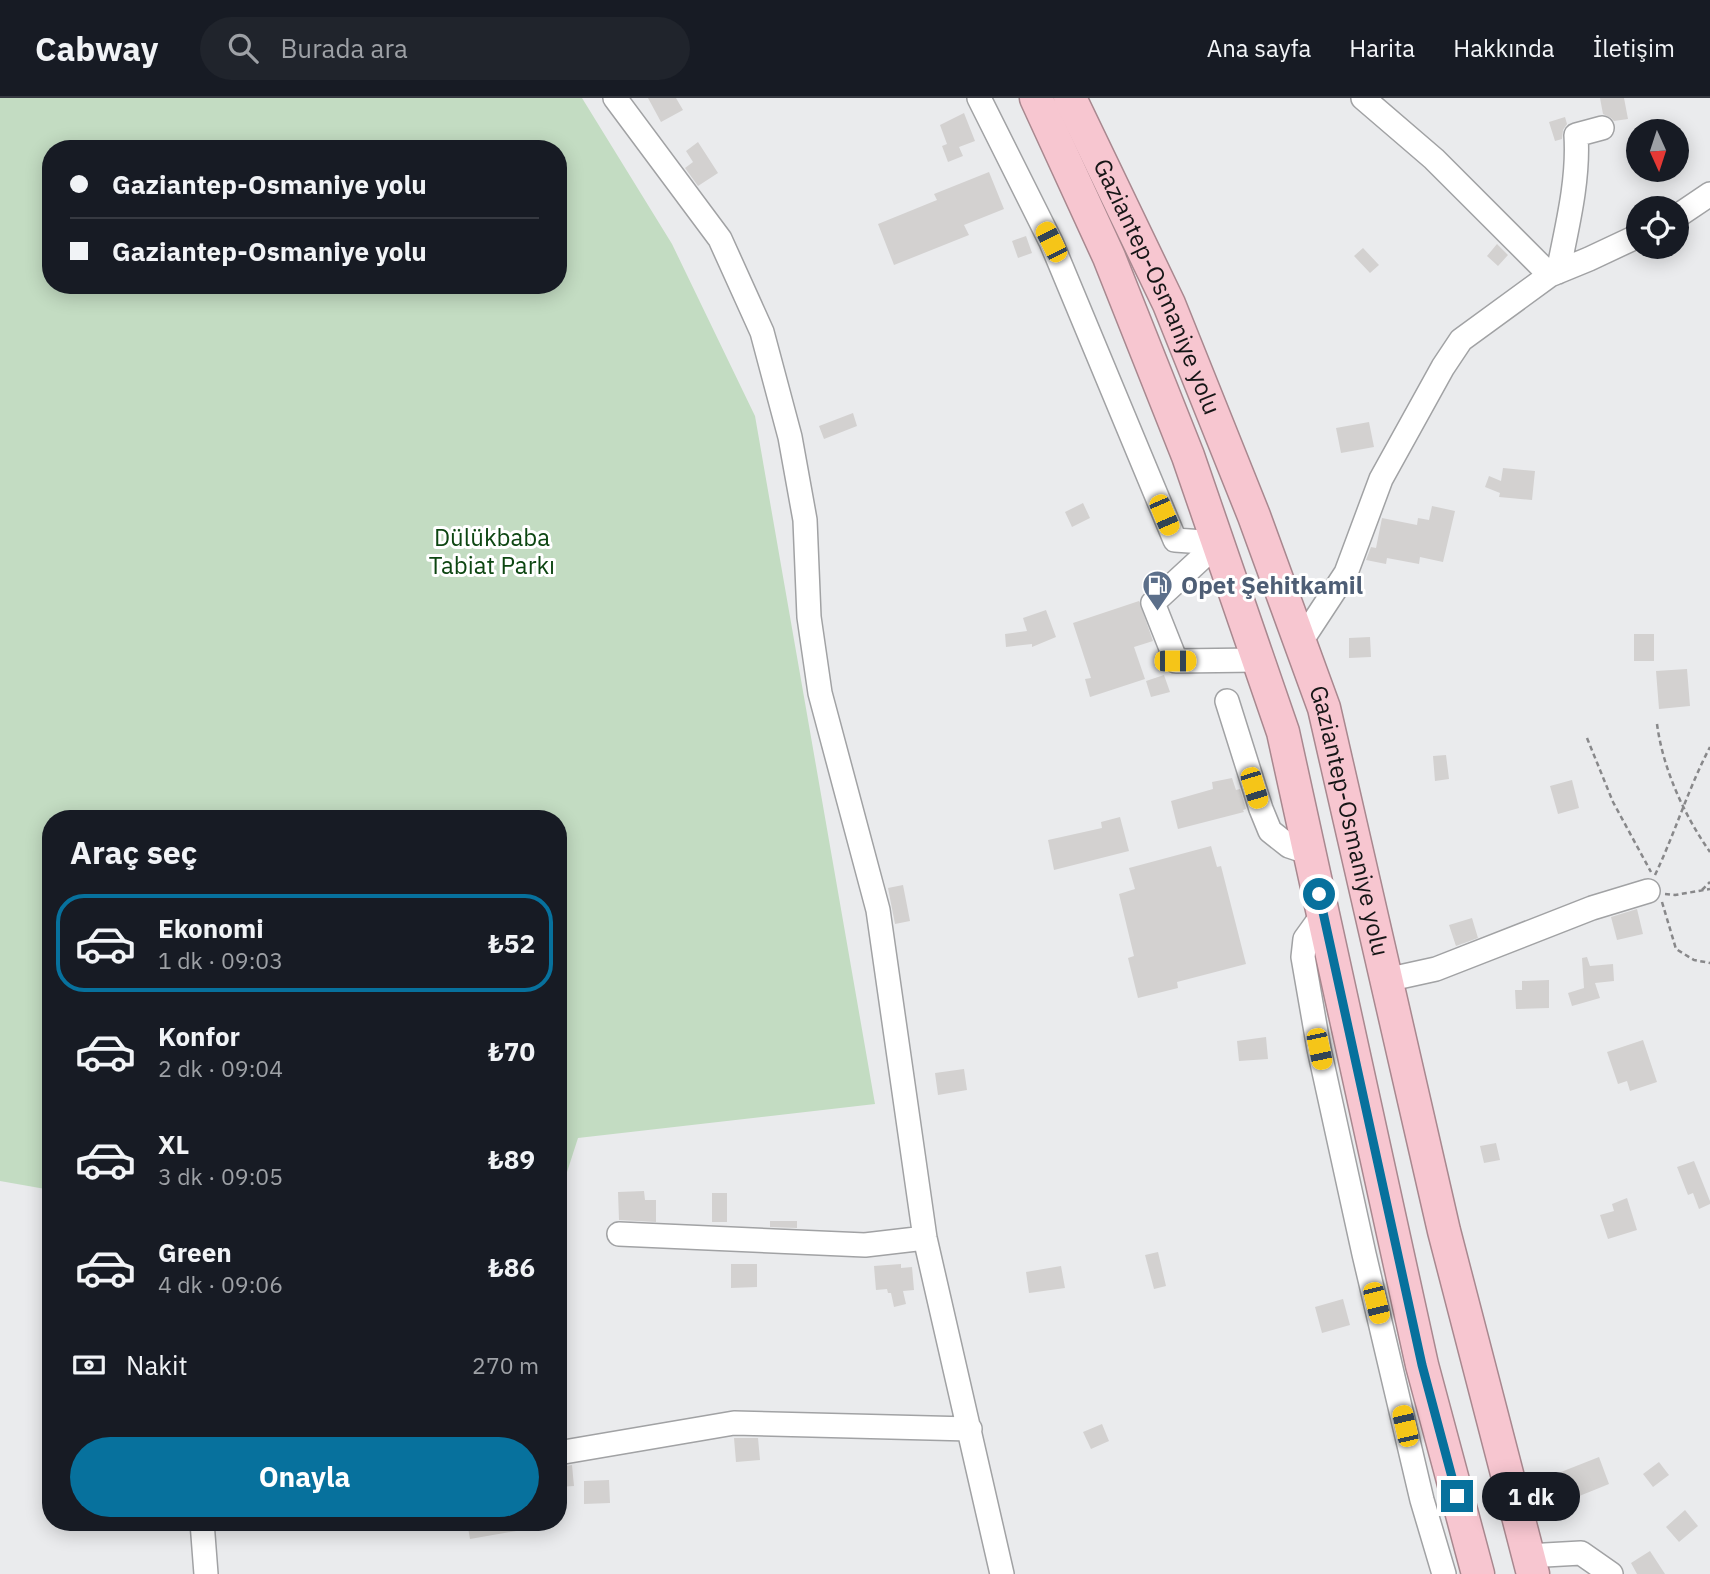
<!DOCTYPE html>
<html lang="tr">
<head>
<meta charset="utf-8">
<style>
	body { margin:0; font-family:"IBM Plex Sans",sans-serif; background:#20242c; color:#f1f3f6; height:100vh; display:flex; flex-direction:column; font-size:26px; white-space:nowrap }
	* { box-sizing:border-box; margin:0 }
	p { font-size:23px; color:#9ea1a6 }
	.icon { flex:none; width:38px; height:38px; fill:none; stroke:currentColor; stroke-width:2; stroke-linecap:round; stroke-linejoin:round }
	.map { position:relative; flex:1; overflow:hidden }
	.sheet { position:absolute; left:42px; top:712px; width:525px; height:721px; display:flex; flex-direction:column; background:#171b24; border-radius:28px; box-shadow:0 4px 18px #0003 }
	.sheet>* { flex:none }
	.top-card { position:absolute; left:42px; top:42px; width:525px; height:154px; border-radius:28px; box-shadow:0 4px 18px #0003; display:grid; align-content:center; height:154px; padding:0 28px; background:#171b24 }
	.needle { width:46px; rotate:177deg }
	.fabs { position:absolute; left:1626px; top:21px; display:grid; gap:14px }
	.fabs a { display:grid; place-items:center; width:63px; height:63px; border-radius:50%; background:#171b24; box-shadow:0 4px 18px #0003; font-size:35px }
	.end { position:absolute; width:32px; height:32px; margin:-16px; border:9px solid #07719d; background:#fff; box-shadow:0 0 0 4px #fff }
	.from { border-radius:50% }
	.bubble { position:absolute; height:49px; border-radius:24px; background:#171b24; box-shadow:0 4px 18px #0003; font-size:23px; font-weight:700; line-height:49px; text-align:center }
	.car { position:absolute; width:21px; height:42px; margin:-21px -10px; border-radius:9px; box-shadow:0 0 5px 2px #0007; background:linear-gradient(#f5c518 24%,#345 0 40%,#f5c518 0 76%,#345 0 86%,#f5c518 0) }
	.top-card b { display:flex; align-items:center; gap:24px; height:66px; font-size:26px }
	.top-card b+b { border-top:2px solid #363941 }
	.top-card i { width:18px; height:18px; background:#f1f3f6 }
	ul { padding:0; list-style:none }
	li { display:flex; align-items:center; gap:21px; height:98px; margin:0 14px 10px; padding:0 14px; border:4px solid transparent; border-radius:28px }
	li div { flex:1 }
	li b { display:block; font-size:26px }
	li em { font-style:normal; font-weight:700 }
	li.current { border-color:#07719d }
	li>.icon { width:63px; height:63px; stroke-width:1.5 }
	h2 { padding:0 28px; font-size:32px; line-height:84px }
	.pay { display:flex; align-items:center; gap:18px; height:77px; padding:0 28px; font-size:26px }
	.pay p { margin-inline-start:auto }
	.action { display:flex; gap:14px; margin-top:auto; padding:14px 28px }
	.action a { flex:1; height:80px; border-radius:42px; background:#07719d; color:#fff; font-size:28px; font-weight:700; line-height:80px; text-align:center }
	header { display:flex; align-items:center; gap:42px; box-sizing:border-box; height:98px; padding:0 35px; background:#171b24; border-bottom:2px solid #363941 }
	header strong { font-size:33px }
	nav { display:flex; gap:38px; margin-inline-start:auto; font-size:24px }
	.search { width:490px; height:63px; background:#20242c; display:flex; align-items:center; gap:18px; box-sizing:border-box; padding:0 24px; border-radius:38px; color:#9ea1a6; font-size:26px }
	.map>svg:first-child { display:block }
	.green { fill:#c3dcc2; fill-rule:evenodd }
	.building { fill:#d3d1d0 }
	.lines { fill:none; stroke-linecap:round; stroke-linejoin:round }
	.minor-casing { stroke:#a1a2a4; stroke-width:26 }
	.highway-casing { stroke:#a8888f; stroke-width:35 }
	.path { stroke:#88888a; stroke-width:2.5; stroke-dasharray:5 3.5; stroke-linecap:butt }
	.minor { stroke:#fff; stroke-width:23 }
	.highway { stroke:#f7c6d0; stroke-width:32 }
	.route { stroke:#07719d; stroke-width:9 }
	.labels { text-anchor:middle; stroke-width:6; stroke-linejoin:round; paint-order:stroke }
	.street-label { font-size:24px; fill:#151516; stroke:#fff }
	.park-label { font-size:24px; fill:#0d4612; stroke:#fff }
	.service-label { font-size:24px; font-weight:bold; fill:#4e5e75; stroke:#fff; text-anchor:start }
</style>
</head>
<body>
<header>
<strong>Cabway</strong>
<div class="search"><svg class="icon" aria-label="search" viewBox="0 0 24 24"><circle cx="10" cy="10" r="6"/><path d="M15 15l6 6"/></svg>Burada ara</div>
<nav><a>Ana sayfa</a><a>Harita</a><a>Hakkında</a><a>İletişim</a></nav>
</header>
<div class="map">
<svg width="1710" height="1476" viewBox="0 0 1710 1476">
	<rect width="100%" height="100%" fill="#eaebed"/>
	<!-- green -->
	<path class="green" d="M0 0H582L672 146 755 318 875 1006 578 1040 558 1102V721H51V1092L0 1083ZM51 51H558V187H51Z"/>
	<!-- building -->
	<path class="building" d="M648 0H676L683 12 661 24Z
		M1600 0H1624L1628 21 1614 23 1611 20 1603 16Z
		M964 15 975 43 959 49 963 58 948 64 942 48 947 46 940 27Z
		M1565 19 1567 26 1563 32 1562 41 1555 43 1549 24Z
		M698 44 718 75 698 88 685 70 693 64 686 53Z
		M989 74 1004 111 964 127 969 137 894 167 878 126 937 102 934 96Z
		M1026 138 1032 155 1018 160 1012 143Z
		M1497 146 1508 157 1498 168 1487 158Z
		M1363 150 1379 167 1370 175 1354 158Z
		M853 315 857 328 824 341 819 328Z
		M1369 324 1374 349 1341 355 1336 330Z
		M1503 370 1535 373 1532 402 1499 399 1500 395 1485 389 1489 378 1501 383Z
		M1083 405 1090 420 1072 429 1065 414Z
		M1432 408 1455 413 1443 464 1420 459 1419 466 1387 460 1386 466 1366 462 1371 449 1376 450 1382 420 1417 427 1418 420 1429 422Z
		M1139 503 1153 543 1134 549 1145 581 1090 599 1085 581 1091 580 1073 525Z
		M1046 512 1056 539 1032 549V546L1006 549 1005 536 1027 533 1023 520Z
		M1634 536H1654V563H1634Z
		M1370 539 1371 559 1349 560V540Z
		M1687 571 1690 608 1659 611 1656 573Z
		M1164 577 1170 594 1151 599 1146 583Z
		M1446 657 1449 681 1435 683 1433 658Z
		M1232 680 1236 692 1240 691 1246 711 1243 712 1244 714 1178 731 1171 703 1213 691 1212 684Z
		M1572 682 1579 710 1558 716 1550 688Z
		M1120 719 1129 753 1054 772 1048 742 1102 730 1101 724Z
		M1211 748 1217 769 1221 768 1246 866 1177 884 1178 890 1138 900 1128 860 1134 858 1119 796 1135 791 1129 770Z
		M903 787 910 823 895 826 888 790Z
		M1637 811 1643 836 1617 842 1611 819Z
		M1472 820 1478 840 1456 848 1449 827Z
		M1587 859 1590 868 1613 866 1614 883 1595 885 1600 900 1572 908 1568 895 1584 890 1582 860Z
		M1549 882V910L1516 911 1515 892H1522V883Z
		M1266 939 1268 961 1239 963 1237 943Z
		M1643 942 1657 984 1630 993 1627 983 1618 986 1607 954Z
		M964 971 967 992 938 997 935 975Z
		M1496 1045 1500 1062 1484 1065 1480 1048Z
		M1694 1063 1710 1103V1106L1699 1111 1693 1095 1688 1097 1677 1069Z
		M644 1093 645 1102H656V1124L619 1122 618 1094Z
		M712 1095H727V1124H712Z
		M1627 1100 1637 1132 1608 1141 1600 1117 1614 1113 1612 1106Z
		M770 1123H797V1130L770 1129Z
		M1158 1154 1166 1188 1154 1191 1145 1157Z
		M731 1166H757V1189L731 1190Z
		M901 1166V1170L912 1169 914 1192 903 1193 906 1206 894 1209 891 1195H888L887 1191 876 1192 874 1168Z
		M1061 1168 1065 1190 1029 1195 1026 1174Z
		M1343 1201 1350 1227 1322 1235 1315 1209Z
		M1102 1326 1109 1343 1091 1351 1083 1334Z
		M734 1340H758L760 1362 736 1364Z
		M1599 1359 1609 1386 1572 1401 1561 1374Z
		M1659 1364 1669 1377 1653 1389 1643 1376Z
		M572 1367 574 1388 558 1389V1369Z
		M609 1382 610 1405 584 1406V1383Z
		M1685 1412 1698 1428 1679 1444 1666 1429Z
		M467 1424H528V1431L470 1441Z
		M1650 1453 1665 1476H1637L1631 1465Z"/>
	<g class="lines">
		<defs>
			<path id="minor" d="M615 0 720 141 762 234 790 339 805 422 809 519 820 595 878 812 925 1140 1002 1476
				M979 0 1051 144 1175 442 1218 445
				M1363 0 1434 61 1550 177
				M1676 119 1710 96
				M1558 174C1567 129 1579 82 1576 37L1602 30
				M1218 445 1153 505 1176 563 1258 562
				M1300 545 1346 475 1381 381 1443 269 1461 242 1550 177 1589 161 1638 138
				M1227 603 1261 711 1270 733 1289 748 1310 755
				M1323 816 1305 841 1303 859 1319 951 1364 1156 1422 1402 1444 1476
				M1386 882 1436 871 1592 810 1648 793
				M619 1136 865 1147 925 1140
				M558 1355 734 1325 970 1331
				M202 1424 206 1476
				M1527 1458 1581 1455 1611 1476"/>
			<g id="highway">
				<path d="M1036 0 1109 159 1188 358 1283 634 1422 1267 1478 1476"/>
				<path id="s1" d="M1070 0 1169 206 1254 418 1324 610 1444 1133 1533 1476"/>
			</g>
		</defs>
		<!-- minor casing -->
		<use href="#minor" class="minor-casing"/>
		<!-- highway casing -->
		<use href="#highway" class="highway-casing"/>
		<!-- path -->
		<path class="path" d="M1657 626C1663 671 1684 717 1710 754
			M1587 640 1613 704 1651 774
			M1655 777C1675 735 1688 691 1710 649
			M1702 792 1710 784
			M1665 796 1675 797 1710 791
			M1662 804 1676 851 1694 862 1710 865"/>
		<!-- minor -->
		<use href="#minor" class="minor"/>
		<!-- highway -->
		<use href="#highway" class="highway"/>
	</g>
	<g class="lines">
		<!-- route -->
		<path class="route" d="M1319 796 1422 1267 1457 1398"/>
	</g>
	<!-- icons -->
	<defs>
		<symbol id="fuel-pin" viewBox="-11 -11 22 30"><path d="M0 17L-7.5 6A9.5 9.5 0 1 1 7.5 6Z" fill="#5c6f8a" stroke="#fff"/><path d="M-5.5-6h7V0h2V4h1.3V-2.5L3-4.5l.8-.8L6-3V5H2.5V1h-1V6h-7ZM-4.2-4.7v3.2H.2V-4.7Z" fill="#fff"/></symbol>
	</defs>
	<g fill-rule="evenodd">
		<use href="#fuel-pin" x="1140" y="470" width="35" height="47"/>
	</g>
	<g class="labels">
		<!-- street labels -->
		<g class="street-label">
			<text dy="8" stroke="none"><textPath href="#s1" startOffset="208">Gaziantep-Osmaniye yolu</textPath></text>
			<text dy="8" stroke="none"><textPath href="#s1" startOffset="777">Gaziantep-Osmaniye yolu</textPath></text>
		</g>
		<!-- park labels -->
		<g class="park-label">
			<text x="492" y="448">Dülükbaba<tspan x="492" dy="28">Tabiat Parkı</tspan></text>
		</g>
		<!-- service labels -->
		<g class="service-label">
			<text x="1181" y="496">Opet Şehitkamil</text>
		</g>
	</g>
</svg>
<div class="fabs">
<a><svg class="needle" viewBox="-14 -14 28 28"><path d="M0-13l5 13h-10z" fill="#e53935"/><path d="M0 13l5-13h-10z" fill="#9ea1a6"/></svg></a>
<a><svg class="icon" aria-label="locate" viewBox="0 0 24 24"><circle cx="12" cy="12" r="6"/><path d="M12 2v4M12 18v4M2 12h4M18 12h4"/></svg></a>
</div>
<i class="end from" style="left:1319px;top:796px"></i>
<i class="end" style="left:1457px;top:1398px"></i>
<div class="bubble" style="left:1482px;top:1374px;width:98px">1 dk</div>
<i class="car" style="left:1051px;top:144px;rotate:333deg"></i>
<i class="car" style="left:1164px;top:417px;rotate:157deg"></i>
<i class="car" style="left:1175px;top:563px;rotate:90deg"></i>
<i class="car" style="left:1254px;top:690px;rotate:163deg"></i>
<i class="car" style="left:1319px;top:951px;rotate:168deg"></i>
<i class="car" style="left:1376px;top:1205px;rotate:166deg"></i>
<i class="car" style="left:1405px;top:1328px;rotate:347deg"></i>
<div class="top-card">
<b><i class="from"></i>Gaziantep-Osmaniye yolu</b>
<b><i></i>Gaziantep-Osmaniye yolu</b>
</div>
<section class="sheet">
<h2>Araç seç</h2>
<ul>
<li class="current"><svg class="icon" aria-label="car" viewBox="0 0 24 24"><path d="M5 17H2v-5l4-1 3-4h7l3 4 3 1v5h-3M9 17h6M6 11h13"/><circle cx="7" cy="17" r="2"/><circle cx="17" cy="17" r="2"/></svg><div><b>Ekonomi</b><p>1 dk · 09:03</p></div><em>₺52</em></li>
<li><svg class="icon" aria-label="car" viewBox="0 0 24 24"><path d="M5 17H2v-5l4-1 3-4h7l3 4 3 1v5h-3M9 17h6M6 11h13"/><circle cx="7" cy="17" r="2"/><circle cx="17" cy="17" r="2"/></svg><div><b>Konfor</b><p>2 dk · 09:04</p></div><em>₺70</em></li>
<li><svg class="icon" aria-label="car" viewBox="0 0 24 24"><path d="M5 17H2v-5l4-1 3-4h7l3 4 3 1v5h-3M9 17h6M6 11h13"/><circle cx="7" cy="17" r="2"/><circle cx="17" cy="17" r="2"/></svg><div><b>XL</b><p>3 dk · 09:05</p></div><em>₺89</em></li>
<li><svg class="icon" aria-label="car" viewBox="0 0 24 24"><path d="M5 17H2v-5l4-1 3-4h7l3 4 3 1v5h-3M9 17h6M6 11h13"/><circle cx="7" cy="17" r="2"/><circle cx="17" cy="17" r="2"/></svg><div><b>Green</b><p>4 dk · 09:06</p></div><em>₺86</em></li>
</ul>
<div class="pay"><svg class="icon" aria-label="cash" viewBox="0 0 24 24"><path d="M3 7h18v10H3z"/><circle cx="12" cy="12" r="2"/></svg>Nakit<p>270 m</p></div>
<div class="action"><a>Onayla</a></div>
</section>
</div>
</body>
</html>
